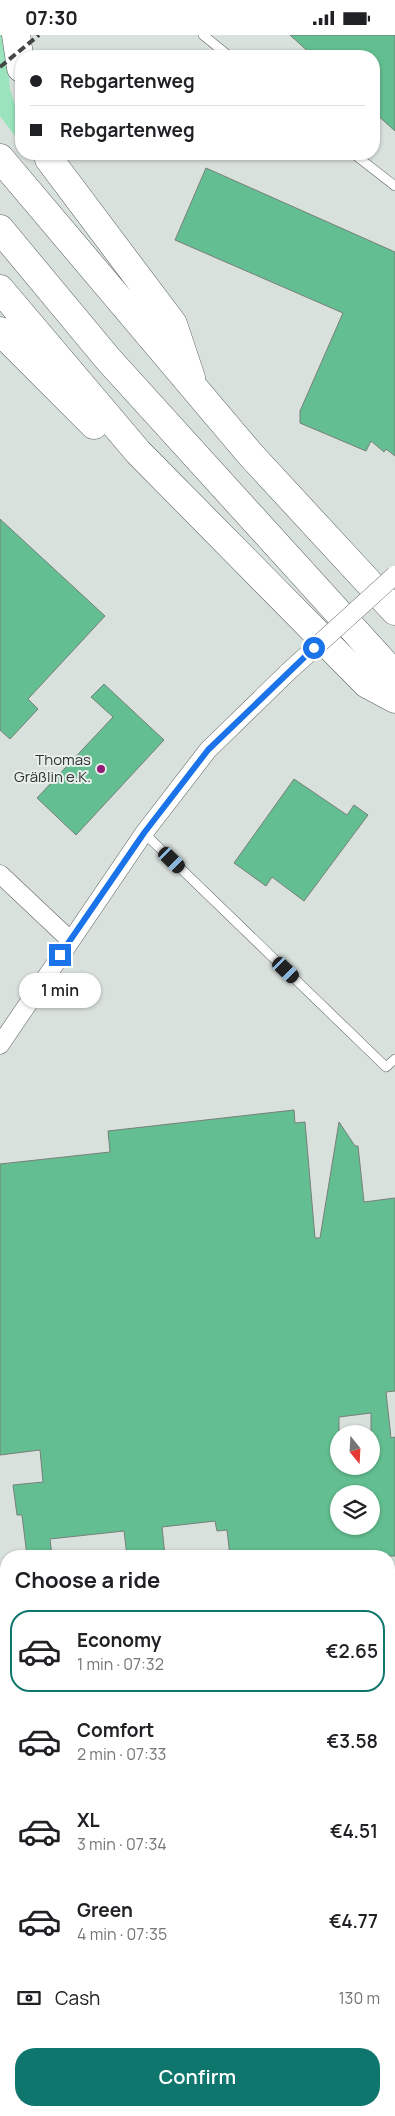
<!DOCTYPE html>
<html lang="en">
<head>
<meta charset="utf-8">
<style>
	body { margin:0; font-family:Manrope,sans-serif; background:#f6f6f6; color:#202124; height:100vh; display:flex; flex-direction:column; font-size:19px; white-space:nowrap }
	* { box-sizing:border-box; margin:0 }
	p { font-size:16px; color:#757577 }
	.icon { flex:none; width:28px; height:28px; fill:none; stroke:currentColor; stroke-width:2; stroke-linecap:round; stroke-linejoin:round }
	.map { position:relative; flex:1; overflow:hidden }
	.details { position:absolute; left:0px; top:1515px; width:395px; height:566px; display:flex; flex-direction:column; background:#fff; border-radius:20px 20px 0 0; box-shadow:0 1px 4px #0004 }
	.details>* { flex:none }
	.guide { position:absolute; left:15px; top:15px; width:365px; height:110px; border-radius:20px; box-shadow:0 1px 4px #0004; display:grid; align-content:center; height:110px; padding:0 15px; background:#fff }
	.needle { width:32px; rotate:162deg }
	.tools { position:absolute; left:330px; top:1390px; display:grid; gap:10px }
	.tools a { display:grid; place-items:center; width:50px; height:50px; border-radius:50%; background:#fff; box-shadow:0 1px 4px #0004; font-size:25px }
	.end { position:absolute; width:22px; height:22px; margin:-11px; border:6px solid #1a73e8; background:#fff; box-shadow:0 0 0 2px #fff }
	.from { border-radius:50% }
	.bubble { position:absolute; height:35px; border-radius:18px; background:#fff; box-shadow:0 1px 4px #0004; font-size:16px; font-weight:600; line-height:35px; text-align:center }
	.car { position:absolute; width:15px; height:30px; margin:-15px -8px; border-radius:6px; box-shadow:0 0 4px 1px #0007; background:linear-gradient(#222 24%,#8ab4d8 0 40%,#222 0 76%,#8ab4d8 0 86%,#222 0) }
	.guide b { display:flex; align-items:center; gap:18px; height:48px; font-size:19px }
	.guide b+b { border-top:1px solid #e0e0e0 }
	.guide i { width:12px; height:12px; background:#202124 }
	ul { padding:0; list-style:none }
	li { display:flex; align-items:center; gap:15px; height:82px; margin:0 10px 8px; padding:0 5px; border:2px solid transparent; border-radius:20px }
	li div { flex:1 }
	li b { display:block; font-size:19px }
	li em { font-style:normal; font-weight:600 }
	li.on { border-color:#0f766e }
	li>.icon { width:45px; height:45px; stroke-width:1.5 }
	h2 { padding:0 15px; font-size:22px; line-height:60px }
	.pay { display:flex; align-items:center; gap:12px; height:55px; padding:0 15px; font-size:19px }
	.pay p { margin-inline-start:auto }
	.cta { display:flex; gap:10px; margin-top:auto; padding:10px 15px }
	.cta a { flex:1; height:58px; border-radius:20px; background:#0f766e; color:#fff; font-size:20px; font-weight:600; line-height:58px; text-align:center }
	.status { display:flex; justify-content:space-between; align-items:center; height:35px; padding:0 25px; background:#fff; direction:ltr }
	.status svg { height:14px; fill:currentColor }
	.map>svg:first-child { display:block }
	.green { fill:#9ae3bc }
	.building { fill:#63bf91; stroke:#777f7a; fill-rule:evenodd }
	.lines { fill:none; stroke-linecap:round; stroke-linejoin:round }
	.lane-casing { stroke:#5a615d; stroke-width:10 }
	.street-casing { stroke:#5a615d; stroke-width:19 }
	.highway-casing { stroke:#5a615d; stroke-width:29 }
	.path { stroke:#848a86; stroke-width:3; stroke-dasharray:1 4; stroke-linecap:butt }
	.lane { stroke:#fff; stroke-width:9 }
	.street { stroke:#fff; stroke-width:18 }
	.highway { stroke:#fff; stroke-width:28 }
	.rail { stroke:#434644; stroke-width:4; stroke-dasharray:8 4; stroke-linecap:butt }
	.street-bridge-casing { stroke:#5a615d; stroke-width:19; stroke-linecap:butt }
	.street-bridge { stroke:#fff; stroke-width:18 }
	.route { stroke:#1a73e8; stroke-width:6 }
	.poi-dot { fill:#931a76; stroke:#e6efe9; stroke-width:2 }
	.labels { text-anchor:middle; stroke-width:4; stroke-linejoin:round; paint-order:stroke }
	.poi-label { font-size:15px; fill:#313432; stroke:#e6efe9; text-anchor:end }
</style>
</head>
<body>
<div class="status"><b>07:30</b><svg viewBox="0 0 49 12"><path d="M0 12V9h3v3zM5 12V6h3v6zM10 12V3h3v9zM15 12V0h3v12zM26 1h20v11H26zM47 4h2v5h-2z"/></svg></div>
<div class="map">
<svg width="395" height="2081" viewBox="0 0 395 2081">
	<rect width="100%" height="100%" fill="#d9e1dc"/>
	<!-- green -->
	<path class="green" d="M0 0H5L10 54 21 89V109L0 81Z
		M0 1927 6 1928V2075H389V1953H395V2081H0Z"/>
	<!-- building -->
	<path class="building" d="M290 0H395V96L374 77V21H313Z
		M206 133 395 217V421L386 414 384 417 371 406 366 416 300 388V376L343 278 175 205Z
		M0 484 105 581 28 664 38 674 10 704 0 695Z
		M104 649 164 705 76 800 37 763 113 682 91 662Z
		M294 744 347 780 354 770 368 780 304 866 272 842 266 851 234 828Z
		M294 1075 295 1088 305 1087 315 1203H320L339 1087 355 1111H358L364 1167 395 1163V1356L386 1357 391 1403 395 1402V1521H230L227 1495 217 1496 215 1486 162 1492 165 1521H127L124 1496 50 1504 52 1521H27L22 1480H17L13 1450 43 1447 40 1415 0 1420V1129L110 1117 108 1096ZM371 1378V1431H339V1382ZM339 1459H371V1491H339Z"/>
	<g class="lines">
		<defs>
			<path id="lane" d="M203 0 229 21
				M354 119 395 151
				M144 798 386 1032 395 1024"/>
			<path id="street" d="M0 839 70 905
				M0 1010 144 798 208 715 288 637
				M0 1966 6 1970
				M389 2040 395 2041"/>
			<path id="highway" d="M16 0 21 33
				M48 119 49 124 173 289 191 343
				M0 123 250 419 395 576
				M0 194 108 324 395 640
				M0 254 138 417 367 649 395 664
				M0 296 94 390"/>
		</defs>
		<!-- lane casing -->
		<use href="#lane" class="lane-casing"/>
		<!-- street casing -->
		<use href="#street" class="street-casing"/>
		<!-- highway casing -->
		<use href="#highway" class="highway-casing"/>
		<!-- path -->
		<path class="path" d="M389 1589H395
			M0 1599 6 1598
			M0 1999 6 2006
			M61 2075 66 2081"/>
		<!-- lane -->
		<use href="#lane" class="lane"/>
		<!-- street -->
		<use href="#street" class="street"/>
		<!-- highway -->
		<use href="#highway" class="highway"/>
		<!-- rail -->
		<path class="rail" d="M0 32 39 0"/>
		<defs>
			<path id="street-bridge" d="M288 637 395 540"/>
		</defs>
		<!-- street-bridge casing -->
		<use href="#street-bridge" class="street-bridge-casing"/>
		<!-- street-bridge -->
		<use href="#street-bridge" class="street-bridge"/>
	</g>
	<g class="lines">
		<!-- route -->
		<path class="route" d="M60 920 144 798 208 715 314 613"/>
	</g>
	<!-- markers -->
	<circle class="poi-dot" cx="101" cy="734" r="5"/>
	<g class="labels">
		<!-- poi labels -->
		<g class="poi-label">
			<text x="91" y="730">Thomas<tspan x="91" dy="17">Gräßlin e.K.</tspan></text>
		</g>
	</g>
</svg>
<div class="tools">
<a><svg class="needle" viewBox="-14 -14 28 28"><path d="M0-13l5 13h-10z" fill="#e53935"/><path d="M0 13l5-13h-10z" fill="#757577"/></svg></a>
<a><svg class="icon" aria-label="layers" viewBox="0 0 24 24"><path d="M12 4l9 5-9 5-9-5zM3 14l9 5 9-5"/></svg></a>
</div>
<i class="end from" style="left:314px;top:613px"></i>
<i class="end" style="left:60px;top:920px"></i>
<div class="bubble" style="left:19px;top:938px;width:82px">1 min</div>
<i class="car" style="left:172px;top:825px;rotate:134deg"></i>
<i class="car" style="left:286px;top:935px;rotate:134deg"></i>
<div class="guide">
<b><i class="from"></i>Rebgartenweg</b>
<b><i></i>Rebgartenweg</b>
</div>
<section class="details">
<h2>Choose a ride</h2>
<ul>
<li class="on"><svg class="icon" aria-label="car" viewBox="0 0 24 24"><path d="M5 17H2v-5l4-1 3-4h7l3 4 3 1v5h-3M9 17h6M6 11h13"/><circle cx="7" cy="17" r="2"/><circle cx="17" cy="17" r="2"/></svg><div><b>Economy</b><p>1 min · 07:32</p></div><em>€2.65</em></li>
<li><svg class="icon" aria-label="car" viewBox="0 0 24 24"><path d="M5 17H2v-5l4-1 3-4h7l3 4 3 1v5h-3M9 17h6M6 11h13"/><circle cx="7" cy="17" r="2"/><circle cx="17" cy="17" r="2"/></svg><div><b>Comfort</b><p>2 min · 07:33</p></div><em>€3.58</em></li>
<li><svg class="icon" aria-label="car" viewBox="0 0 24 24"><path d="M5 17H2v-5l4-1 3-4h7l3 4 3 1v5h-3M9 17h6M6 11h13"/><circle cx="7" cy="17" r="2"/><circle cx="17" cy="17" r="2"/></svg><div><b>XL</b><p>3 min · 07:34</p></div><em>€4.51</em></li>
<li><svg class="icon" aria-label="car" viewBox="0 0 24 24"><path d="M5 17H2v-5l4-1 3-4h7l3 4 3 1v5h-3M9 17h6M6 11h13"/><circle cx="7" cy="17" r="2"/><circle cx="17" cy="17" r="2"/></svg><div><b>Green</b><p>4 min · 07:35</p></div><em>€4.77</em></li>
</ul>
<div class="pay"><svg class="icon" aria-label="cash" viewBox="0 0 24 24"><path d="M3 7h18v10H3z"/><circle cx="12" cy="12" r="2"/></svg>Cash<p>130 m</p></div>
<div class="cta"><a>Confirm</a></div>
</section>
</div>
</body>
</html>
